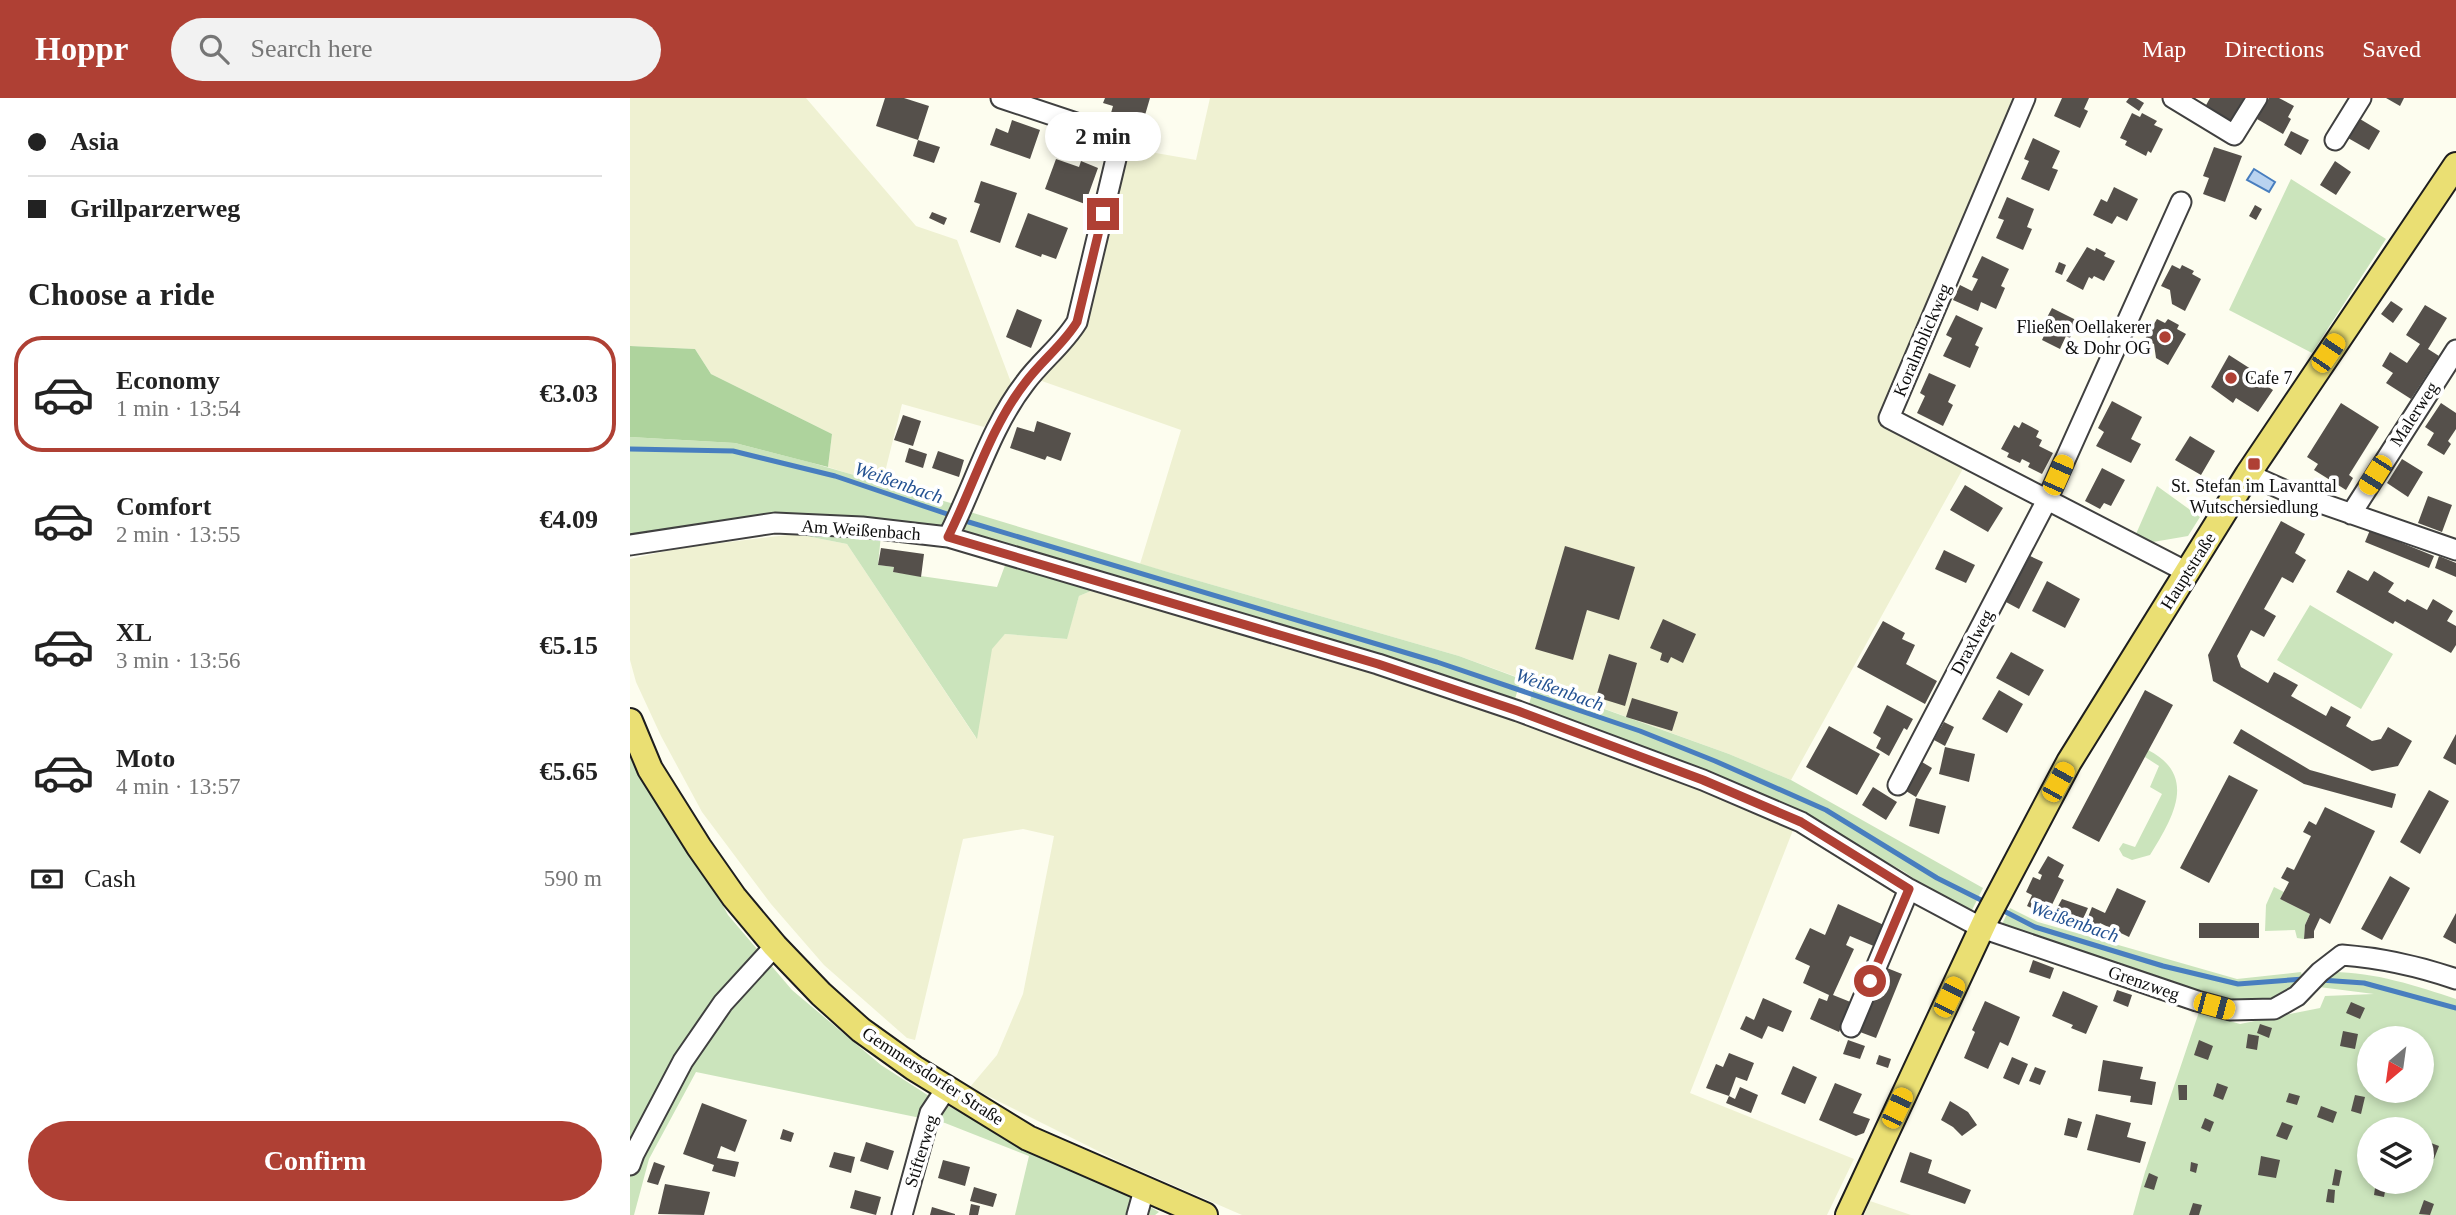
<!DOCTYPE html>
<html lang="en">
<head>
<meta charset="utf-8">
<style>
	body { margin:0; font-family:"Times New Roman",serif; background:#f2f2f2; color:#222; height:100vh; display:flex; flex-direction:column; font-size:26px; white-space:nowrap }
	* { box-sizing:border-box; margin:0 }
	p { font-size:23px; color:#767676 }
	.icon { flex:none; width:38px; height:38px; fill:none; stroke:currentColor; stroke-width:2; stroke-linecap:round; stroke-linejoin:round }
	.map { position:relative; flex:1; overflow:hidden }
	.details { display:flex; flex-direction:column; background:#fff; width:630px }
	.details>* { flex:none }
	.guide { display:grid; align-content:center; height:154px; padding:0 28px; background:#fff }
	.needle { width:46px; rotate:209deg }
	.fabs { position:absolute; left:1727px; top:928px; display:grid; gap:14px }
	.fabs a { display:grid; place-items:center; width:77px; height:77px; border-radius:50%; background:#fff; box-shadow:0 4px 10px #0003; font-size:35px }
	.end { position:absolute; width:32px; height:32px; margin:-16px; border:9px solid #af4034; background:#fff; box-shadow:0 0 0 4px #fff }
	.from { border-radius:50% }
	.bubble { position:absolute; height:49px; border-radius:24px; background:#fff; box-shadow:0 4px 10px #0003; font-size:23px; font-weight:700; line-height:49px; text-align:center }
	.car { position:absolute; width:21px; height:42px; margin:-21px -10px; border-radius:9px; box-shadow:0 0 5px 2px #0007; background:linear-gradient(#f5c518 24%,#345 0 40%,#f5c518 0 76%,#345 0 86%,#f5c518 0) }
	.guide b { display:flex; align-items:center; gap:24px; height:66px; font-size:26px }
	.guide b+b { border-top:2px solid #e0e0e0 }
	.guide i { width:18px; height:18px; background:#222 }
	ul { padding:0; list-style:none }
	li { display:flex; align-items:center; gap:21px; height:116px; margin:0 14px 10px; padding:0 14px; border:4px solid transparent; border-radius:28px }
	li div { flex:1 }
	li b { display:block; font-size:26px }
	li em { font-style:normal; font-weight:700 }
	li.selected { border-color:#af4034 }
	li>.icon { width:63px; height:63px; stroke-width:1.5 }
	h2 { padding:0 28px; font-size:32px; line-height:84px }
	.pay { display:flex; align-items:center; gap:18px; height:77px; padding:0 28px; font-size:26px }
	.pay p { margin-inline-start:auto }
	.action { display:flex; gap:14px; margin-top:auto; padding:14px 28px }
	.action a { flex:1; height:80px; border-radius:42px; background:#af4034; color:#fff; font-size:28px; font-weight:700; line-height:80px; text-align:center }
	header { display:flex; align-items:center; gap:42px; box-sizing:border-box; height:98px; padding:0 35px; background:#af4034; color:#fff }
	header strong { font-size:33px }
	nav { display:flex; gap:38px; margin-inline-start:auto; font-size:24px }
	.search { width:490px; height:63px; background:#f2f2f2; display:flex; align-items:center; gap:18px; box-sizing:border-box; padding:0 24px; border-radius:38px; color:#767676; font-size:26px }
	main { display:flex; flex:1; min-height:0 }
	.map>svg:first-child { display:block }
	.farmland { fill:#eff1d2 }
	.green { fill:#cbe4bc; fill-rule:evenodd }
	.forest { fill:#aed39d }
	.water { fill:#b9d3f0; stroke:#487ebf; stroke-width:2 }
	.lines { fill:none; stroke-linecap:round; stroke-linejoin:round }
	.stream { stroke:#487ebf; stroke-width:5 }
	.building { fill:#55504b }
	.minor-casing { stroke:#404040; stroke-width:23 }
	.major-casing { stroke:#1e1e1e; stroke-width:28 }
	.minor { stroke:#fff; stroke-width:19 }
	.major { stroke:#eadf73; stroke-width:24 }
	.route { stroke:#af4034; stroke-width:9 }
	.poi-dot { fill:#af4034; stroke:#fff; stroke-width:2.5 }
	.labels { text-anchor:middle; stroke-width:7; stroke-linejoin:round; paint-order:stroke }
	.poi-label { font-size:18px; fill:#0d0d0d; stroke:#fff; text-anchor:end }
	.street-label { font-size:18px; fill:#0d0d0d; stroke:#fff }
	.water-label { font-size:19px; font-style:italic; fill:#245292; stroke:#fff }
</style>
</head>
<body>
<header>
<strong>Hoppr</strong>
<div class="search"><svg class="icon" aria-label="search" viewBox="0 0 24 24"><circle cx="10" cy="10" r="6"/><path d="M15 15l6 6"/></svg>Search here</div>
<nav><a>Map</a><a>Directions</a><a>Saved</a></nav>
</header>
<main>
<section class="details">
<div class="guide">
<b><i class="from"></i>Asia</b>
<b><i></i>Grillparzerweg</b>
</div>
<h2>Choose a ride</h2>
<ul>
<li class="selected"><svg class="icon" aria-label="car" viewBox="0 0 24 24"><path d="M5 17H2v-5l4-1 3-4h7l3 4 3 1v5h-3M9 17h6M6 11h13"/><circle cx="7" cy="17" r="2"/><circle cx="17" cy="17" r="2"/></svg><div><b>Economy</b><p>1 min · 13:54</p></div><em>€3.03</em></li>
<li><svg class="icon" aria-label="car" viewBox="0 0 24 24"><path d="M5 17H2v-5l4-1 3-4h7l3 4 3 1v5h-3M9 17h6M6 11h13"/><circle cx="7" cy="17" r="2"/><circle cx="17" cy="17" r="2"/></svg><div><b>Comfort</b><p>2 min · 13:55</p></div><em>€4.09</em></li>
<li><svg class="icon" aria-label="car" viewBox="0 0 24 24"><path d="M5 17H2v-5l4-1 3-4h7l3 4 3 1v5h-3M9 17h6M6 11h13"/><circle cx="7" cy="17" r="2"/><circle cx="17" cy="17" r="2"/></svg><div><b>XL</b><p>3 min · 13:56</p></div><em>€5.15</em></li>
<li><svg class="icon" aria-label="car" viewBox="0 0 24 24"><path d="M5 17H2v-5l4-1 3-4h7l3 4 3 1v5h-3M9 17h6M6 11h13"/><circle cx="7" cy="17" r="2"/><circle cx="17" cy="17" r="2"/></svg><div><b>Moto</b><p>4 min · 13:57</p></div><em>€5.65</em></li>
</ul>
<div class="pay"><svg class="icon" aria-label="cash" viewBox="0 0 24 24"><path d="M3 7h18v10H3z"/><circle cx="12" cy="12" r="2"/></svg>Cash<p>590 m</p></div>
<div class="action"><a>Confirm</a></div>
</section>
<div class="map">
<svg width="1826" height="1117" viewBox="0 0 1826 1117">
	<rect width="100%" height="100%" fill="#fdfdef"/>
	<!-- farmland -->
	<path class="farmland" d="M0 0H176L286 128 327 142 382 287 354 329 272 306 252 386 198 369 202 336 81 276 65 251 0 248Z
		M580 0H1386L1249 325 1335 367 1161 682 1099 656 829 558 510 466 551 332 409 282 453 233 497 50 566 62Z
		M166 436 217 446 346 640 361 551 375 536 436 541 449 498 461 493 785 585 1165 727 1060 995 1224 1061 1197 1117H612L490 1064 340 989 367 957 393 896 424 738 393 731 333 741 285 942 277 940 194 867 141 806 72 714 31 638 6 584 0 562V461L50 450Z
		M1240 1103 1281 1117H1234Z"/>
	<!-- green -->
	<path class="green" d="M1661 81 1756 141 1682 255 1599 212Z
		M0 339 105 345 179 364 324 406 313 428 172 417 0 438Z
		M1527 388 1570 419 1558 438 1523 444 1506 436Z
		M340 414 538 474 829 558 891 581 885 601 336 435 334 429Z
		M166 436 251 437 248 467 264 469 263 474 367 489 377 462 461 493 449 498 437 541 375 536 362 551 347 641 217 446Z
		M1680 507 1763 556 1731 611 1647 562Z
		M905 586 1099 656 1161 682 1353 790 1341 814 1315 802 1273 773 1169 716 1087 677 913 615 899 606Z
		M0 635 98 817 162 892 251 967 299 998 367 1033 460 1074 529 1114 525 1117H385L399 1058 315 1025 66 974 19 1061 4 1117H0Z
		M1518 652C1569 678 1542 721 1520 757L1502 762 1493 758 1489 751 1493 745 1505 749 1532 696 1520 689 1529 668 1515 659Z
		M1644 789 1654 794 1650 801 1680 816 1675 827 1674 841 1667 840 1665 832 1635 833 1636 807Z
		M1380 810 1408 824 1607 881 1671 874 1673 881C1650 902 1638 905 1607 905L1371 828Z
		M1703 874C1744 874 1787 888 1826 901V1117H1503L1515 1074 1569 914 1610 926 1690 910 1695 898 1744 896 1689 889ZM1740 940H1792V992H1740ZM1740 1031H1792V1083H1740Z"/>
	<!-- forest -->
	<path class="forest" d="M0 248 65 251 81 276 202 336 198 369 105 345 0 339Z"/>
	<!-- water -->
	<path class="water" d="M1624 71 1645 84 1639 94 1617 82Z"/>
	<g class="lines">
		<!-- stream -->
		<path class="stream" d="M0 351 103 353 205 378 323 418
			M332 422 807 564 1010 633 1085 663 1196 712 1307 780 1359 806
			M1370 811 1405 829 1533 868 1608 886 1674 881
			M1691 882 1734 885 1826 910"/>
	</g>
	<!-- building -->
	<path class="building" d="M255 0H274L299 8 288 42 246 28Z
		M475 0H520L513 24 481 15 483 8 473 5Z
		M1432 0H1459L1454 11 1458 13 1450 30 1424 18Z
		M1499 0H1506L1514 5 1509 13 1496 4Z
		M1580 0H1614L1600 24 1575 9Z
		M1639 0H1649L1664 8 1658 19 1661 21 1653 36 1627 21Z
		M1756 0H1774L1770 8Z
		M1502 15 1510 19 1512 15 1527 23 1524 27 1533 31 1521 55 1518 53 1516 58 1495 47 1497 43 1490 40Z
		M1730 21 1750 33 1739 52 1718 40Z
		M382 22 410 32 400 61 360 47 366 30 378 35Z
		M1661 33 1679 42 1671 57 1654 47Z
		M1403 40 1430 53 1422 70 1428 72 1419 93 1391 81 1399 63 1394 61Z
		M288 42 310 49 304 65 283 58Z
		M1584 49 1612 58 1595 104 1573 96 1579 80 1573 78Z
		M426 61 449 69 451 63 468 70 455 106 415 91Z
		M1705 63 1721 74 1706 97 1690 87Z
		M351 83 387 95 370 145 340 134 350 106 344 104Z
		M1484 89 1508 101 1497 123 1487 118 1482 126 1463 117 1471 101 1477 104Z
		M1377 99 1404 111 1397 129 1402 131 1393 152 1366 140 1374 122 1368 120Z
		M1625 107 1632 111 1626 122 1619 118Z
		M302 114 317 120 314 127 299 120Z
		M398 115 438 130 426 161 412 156 411 159 385 149Z
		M1457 149 1465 153 1466 150 1476 155 1474 158 1485 163 1474 183 1464 178 1462 181 1459 179 1453 192 1436 183Z
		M1352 158 1379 171 1371 188 1375 190 1366 211 1351 204 1348 213 1323 202 1330 187 1342 193 1348 181 1342 179Z
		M1429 164 1436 167 1432 177 1425 174Z
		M1542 167 1550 171 1552 167 1564 173 1562 176 1571 181 1555 213 1542 206 1540 192 1531 188Z
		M1761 203 1773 211 1763 225 1751 216Z
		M1795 207 1817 220 1798 251 1809 258 1781 301 1756 285 1763 275 1752 268 1760 254 1777 265 1790 246 1776 237Z
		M1422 210 1448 223 1440 240 1436 238 1430 251 1412 242 1418 229 1413 227Z
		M387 211 412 222 401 250 376 239Z
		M1326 217 1353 230 1345 247 1349 249 1340 270 1313 258 1322 240 1316 237Z
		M1527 221 1535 225 1538 221 1549 227 1547 231 1556 236 1538 267 1526 260 1524 246 1515 241Z
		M1599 257 1624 273 1621 278 1643 292 1628 314 1606 300 1603 305 1581 289Z
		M1299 275 1326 287 1318 304 1323 307 1313 328 1287 315 1295 298 1290 295Z
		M1482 303 1512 319 1501 341 1511 346 1501 365 1466 348 1474 334 1468 330Z
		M1711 305 1749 329 1719 377 1723 380 1716 392 1684 372 1688 366 1677 359Z
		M1811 305 1826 315V331L1818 343 1821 346 1814 357 1797 347 1804 335 1795 329Z
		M273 317 291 323 283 348 264 342Z
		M407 323 441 335 431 363 417 358 415 362 380 350 387 329 404 334Z
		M1392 324 1409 333 1406 339 1412 342 1409 348 1423 355 1412 376 1398 369 1400 365 1392 361 1390 365 1377 359 1379 355 1371 351 1384 327 1389 330Z
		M1560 338 1585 353 1571 377 1545 362Z
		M279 350 297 356 293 370 275 364Z
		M308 353 334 362 329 379 302 370Z
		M1772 361 1793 374 1778 399 1757 385Z
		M1472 370 1495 382 1481 408 1474 405 1470 411 1455 403Z
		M1335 387 1373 410 1358 434 1320 412Z
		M1798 398 1822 407 1812 434 1788 425Z
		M1651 423 1675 436 1665 455 1676 462 1663 485 1652 479 1634 511 1646 518 1634 539 1621 532 1607 558 1611 569 1638 585 1644 574 1668 587 1661 598 1696 618 1701 608 1721 619 1716 628 1742 643 1751 641 1758 629 1782 643 1768 668 1742 673 1583 583 1578 557Z
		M1740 432 1804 458 1799 470 1735 444Z
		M935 448 1005 469 989 522 957 512 943 562 905 551Z
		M251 450 294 456 291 479 263 474 264 469 248 467Z
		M1314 452 1345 467 1336 485 1305 471Z
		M1400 458 1413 464 1389 511 1376 504Z
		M1809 458 1826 465V479L1805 470Z
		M1718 472 1738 483 1744 473 1764 485 1758 494 1775 504 1777 501 1797 512 1803 501 1823 513 1817 523 1826 528V547L1821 555 1765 523 1763 526 1706 494Z
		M1417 483 1450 501 1435 530 1402 513Z
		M1033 521 1066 536 1053 565 1041 559 1038 565 1030 562 1032 555 1020 550Z
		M1253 523 1275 535 1272 541 1285 547 1276 566 1307 583 1295 606 1227 569Z
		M1381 554 1414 572 1399 598 1366 580Z
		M979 556 1007 565 995 608 966 599Z
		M1369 592 1393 606 1377 635 1352 621Z
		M1515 592 1543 607 1469 744 1442 730Z
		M1002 600 1048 614 1042 633 996 619Z
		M1257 607 1283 621 1277 632 1274 630 1259 658 1246 650 1251 640 1243 635Z
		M1314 624 1324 629 1315 648 1304 642Z
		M1199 628 1250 656 1227 697 1176 669Z
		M1611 631 1680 672 1766 696 1762 710 1674 686 1603 645Z
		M1826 636V667L1813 660Z
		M1315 649 1345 656 1339 684 1309 676Z
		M1292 664 1302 670 1286 699 1276 693Z
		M1599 677 1628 692 1579 785 1550 770Z
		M1243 689 1267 704 1256 722 1232 707Z
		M1799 692 1819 703 1790 756 1770 744Z
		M1286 700 1316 708 1309 736 1279 728Z
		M1695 709 1745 733 1700 826 1690 820 1684 833V840L1674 841 1675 827 1680 816 1650 801 1659 784 1651 780 1657 769 1664 772 1681 738 1673 734 1679 723 1686 727Z
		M1418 758 1434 767 1428 779 1434 782 1417 817 1397 808 1402 797 1396 794 1403 779 1410 782 1412 777 1408 775Z
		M1760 778 1780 790 1752 842 1731 831Z
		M1487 790 1516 803 1499 839 1470 825 1468 829 1456 824 1462 809 1475 815Z
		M1432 801 1458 810 1452 823 1427 810Z
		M1208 806 1256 828 1246 849 1220 838 1216 847 1224 851 1203 897 1223 905 1209 934 1180 921 1189 900 1197 903 1199 897 1173 885 1180 868 1165 861 1180 830 1195 837Z
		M1826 815V846L1813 839Z
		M1569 825H1629V840H1569Z
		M1403 862 1424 870 1420 881 1399 874Z
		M1257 870 1272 876 1246 940 1230 934Z
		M1487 892 1502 897 1498 909 1483 903Z
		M1433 893 1468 908 1456 936 1441 930 1443 927 1422 918Z
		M1133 900 1162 913 1153 934 1138 928 1132 941 1110 931 1116 918 1124 922Z
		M1355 903 1390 919 1378 948 1370 944 1358 971 1334 960 1345 934 1342 932Z
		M1721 904 1735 910 1730 921 1716 915Z
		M1630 926 1642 930 1639 940 1627 935Z
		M1713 933 1728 936 1725 951 1710 948Z
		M1618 936 1629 938 1627 952 1616 950Z
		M1218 942 1235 948 1230 961 1213 956Z
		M1569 942 1583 948 1578 962 1564 957Z
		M1099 955 1124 965 1117 983 1106 979 1099 998 1076 990 1086 966 1093 969Z
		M1249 957 1261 961 1258 970 1246 966Z
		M1382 959 1398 966 1389 987 1373 980Z
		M1473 962 1513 969 1510 981 1526 984 1522 1007 1500 1004 1501 998 1468 993Z
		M1163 968 1187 979 1175 1006 1151 996Z
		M1405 969 1416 973 1410 987 1399 983Z
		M1205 985 1232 996 1223 1015 1240 1021 1234 1035 1226 1038 1189 1022Z
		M1587 985 1598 989 1593 1002 1583 998Z
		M1548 987H1557V1002H1549Z
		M1110 989 1128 997 1121 1015 1096 1005 1099 998 1105 1001Z
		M1659 995 1670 998 1667 1007 1656 1004Z
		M1725 997 1735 999 1731 1016 1721 1013Z
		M1320 1003 1338 1014 1347 1027 1332 1038 1323 1029 1311 1022Z
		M72 1005 117 1022 105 1054 91 1048 87 1060 109 1064 105 1079 82 1073 84 1067 53 1056Z
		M1691 1008 1707 1014 1703 1025 1687 1019Z
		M1466 1016 1501 1025 1497 1039 1516 1044 1510 1065 1457 1052Z
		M1438 1020 1452 1024 1447 1040 1434 1037Z
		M1575 1020 1584 1024 1580 1034 1571 1030Z
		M1652 1024 1663 1028 1657 1042 1646 1038Z
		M153 1031 164 1035 161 1044 150 1041Z
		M236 1044 264 1053 258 1072 230 1063Z
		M1801 1045 1809 1048 1804 1061 1796 1059Z
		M204 1054 225 1059 221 1075 199 1069Z
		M1280 1054 1302 1062 1298 1075 1341 1092 1335 1106 1270 1084Z
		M1631 1058 1650 1062 1646 1080 1628 1077Z
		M313 1062 340 1069 335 1088 308 1080Z
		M24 1064 35 1068 28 1087 17 1084Z
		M1561 1064 1568 1066 1566 1075 1560 1073Z
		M1705 1071 1712 1073 1709 1088 1702 1087Z
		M1519 1075 1528 1079 1524 1092 1514 1089Z
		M1746 1083H1757L1754 1099 1744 1097Z
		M35 1086 80 1094 74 1117 28 1116Z
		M344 1089 367 1096 363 1109 340 1103Z
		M1698 1091 1705 1092 1704 1105 1696 1104Z
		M225 1092 251 1099 246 1117 220 1110Z
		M1794 1102 1804 1106 1800 1117 1789 1116Z
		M1563 1105 1572 1107 1569 1117H1559Z
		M341 1106 350 1108 348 1117H339Z
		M302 1109 325 1116V1117H300Z"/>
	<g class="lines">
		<defs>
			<path id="minor" d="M1395 0 1259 320 1557 474
				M1543 0 1604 37 1627 0
				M1705 42 1731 0
				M1618 376 1656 393 1826 452
				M1721 416 1826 252
				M318 439C344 389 360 330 395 285 411 263 433 247 447 224L491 40 371 0
				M0 447 145 425 232 429 318 439 748 566 888 613 1073 682 1171 724 1279 791 1352 830 1567 903 1600 912 1644 911 1667 898 1690 874 1712 857C1752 860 1788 868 1826 881
				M1268 687 1417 402 1551 104
				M1221 929 1279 791
				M0 1067 4 1056 53 963 93 905 145 848
				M272 1117 300 1015 316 991
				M507 1117 514 1092"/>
			<path id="major" d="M0 623 20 671 69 749 104 799 145 848 191 896 231 932 284 970 398 1040 575 1117
				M1218 1117 1356 821 1439 664 1618 376 1826 67"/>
		</defs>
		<!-- minor casing -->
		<use href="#minor" class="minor-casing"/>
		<!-- major casing -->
		<use href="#major" class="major-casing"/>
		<!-- minor -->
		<use href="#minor" class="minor"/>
		<!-- major -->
		<use href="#major" class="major"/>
	</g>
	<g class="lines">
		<!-- route -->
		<path class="route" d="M473 116 447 224C433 247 411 263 395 285 360 330 343 389 318 439L748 566 888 613 1073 682 1171 724 1279 791 1240 883"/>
	</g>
	<!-- markers -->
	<g class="poi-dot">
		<circle cx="1535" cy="239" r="7"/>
		<circle cx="1601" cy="280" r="7"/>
		<rect x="1617" y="359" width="14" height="14" rx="3.5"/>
	</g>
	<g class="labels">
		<!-- poi labels -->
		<g class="poi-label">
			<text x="1521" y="235">Fließen Oellakerer<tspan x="1521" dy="21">&amp; Dohr OG</tspan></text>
			<text x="1615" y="286" text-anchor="start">Cafe 7</text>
			<text x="1624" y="394" text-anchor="middle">St. Stefan im Lavanttal<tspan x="1624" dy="21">Wutschersiedlung</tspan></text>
		</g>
		<!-- street labels -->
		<g class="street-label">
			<text transform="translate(1292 242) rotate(-67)" y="6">Koralmblickweg</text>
			<text transform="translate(1784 316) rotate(-57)" y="6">Malerweg</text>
			<text transform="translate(231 432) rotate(4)" y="6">Am Weißenbach</text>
			<text transform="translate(1558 473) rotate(-58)" y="6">Hauptstraße</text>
			<text transform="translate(1342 544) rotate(-62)" y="6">Draxlweg</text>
			<text transform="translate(1514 885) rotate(19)" y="6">Grenzweg</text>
			<text transform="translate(303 978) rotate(33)" y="6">Gemmersdorfer Straße</text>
			<text transform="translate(291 1053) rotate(-73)" y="6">Stifterweg</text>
		</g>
		<!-- water labels -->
		<g class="water-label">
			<text transform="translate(269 384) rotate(19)" y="7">Weißenbach</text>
			<text transform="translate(930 591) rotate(20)" y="7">Weißenbach</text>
			<text transform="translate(1445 823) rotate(19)" y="7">Weißenbach</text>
		</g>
	</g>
</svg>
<div class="fabs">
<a><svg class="needle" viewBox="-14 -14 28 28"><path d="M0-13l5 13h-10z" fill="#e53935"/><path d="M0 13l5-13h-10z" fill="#767676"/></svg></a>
<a><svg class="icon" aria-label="layers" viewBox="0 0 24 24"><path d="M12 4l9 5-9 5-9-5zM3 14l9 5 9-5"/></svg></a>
</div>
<i class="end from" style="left:1240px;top:883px"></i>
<i class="end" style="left:473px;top:116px"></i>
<div class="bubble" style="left:415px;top:14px;width:116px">2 min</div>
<i class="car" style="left:1698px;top:255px;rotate:34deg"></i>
<i class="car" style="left:1428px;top:377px;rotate:24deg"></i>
<i class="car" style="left:1745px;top:377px;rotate:212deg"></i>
<i class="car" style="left:1428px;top:684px;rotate:29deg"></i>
<i class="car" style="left:1319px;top:899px;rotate:26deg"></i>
<i class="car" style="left:1584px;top:908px;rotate:105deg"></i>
<i class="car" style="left:1267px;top:1010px;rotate:25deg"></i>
</div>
</main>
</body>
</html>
